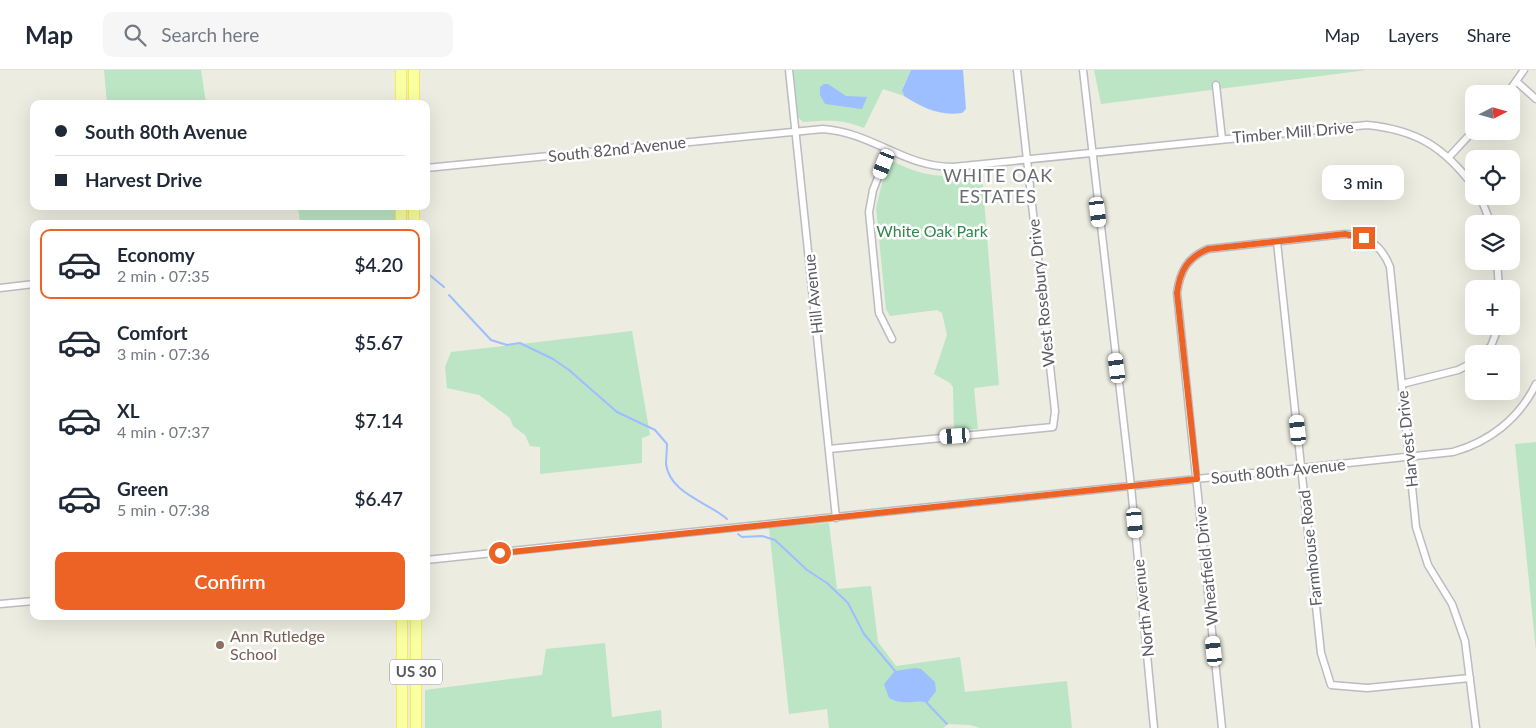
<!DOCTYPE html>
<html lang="en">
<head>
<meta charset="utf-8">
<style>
	body { margin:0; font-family:Lato,sans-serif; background:#f6f6f7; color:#1f2937; height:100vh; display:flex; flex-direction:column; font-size:19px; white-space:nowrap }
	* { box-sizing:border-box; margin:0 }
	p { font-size:16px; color:#747a83 }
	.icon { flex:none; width:28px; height:28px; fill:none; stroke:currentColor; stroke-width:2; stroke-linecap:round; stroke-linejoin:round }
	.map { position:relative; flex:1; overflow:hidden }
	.side { position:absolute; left:30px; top:150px; width:400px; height:400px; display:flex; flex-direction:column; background:#fff; border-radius:10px; box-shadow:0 5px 20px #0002 }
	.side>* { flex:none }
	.banner { position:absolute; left:30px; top:30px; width:400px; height:110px; border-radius:10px; box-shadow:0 5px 20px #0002; display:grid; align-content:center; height:110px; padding:0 25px; background:#fff }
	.needle { width:32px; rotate:84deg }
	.buttons { position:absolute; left:1465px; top:15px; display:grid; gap:10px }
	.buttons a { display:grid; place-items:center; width:55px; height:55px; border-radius:10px; background:#fff; box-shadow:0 5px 20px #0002; font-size:25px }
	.end { position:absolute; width:22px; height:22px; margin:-11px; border:6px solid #ed6225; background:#fff; box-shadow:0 0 0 2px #fff }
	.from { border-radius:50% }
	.bubble { position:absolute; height:35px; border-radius:10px; background:#fff; box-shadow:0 5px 20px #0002; font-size:16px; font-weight:600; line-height:35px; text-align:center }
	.car { position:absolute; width:15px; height:30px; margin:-15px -8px; border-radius:6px; box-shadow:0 0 4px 1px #0007; background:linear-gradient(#fff 24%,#345 0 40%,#fff 0 76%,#345 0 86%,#fff 0) }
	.banner b { display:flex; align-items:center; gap:18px; height:48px; font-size:19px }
	.banner b+b { border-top:1px solid #e0e1e3 }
	.banner i { width:12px; height:12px; background:#1f2937 }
	ul { padding:9px 0 0; list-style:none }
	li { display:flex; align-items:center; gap:15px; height:70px; margin:0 10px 8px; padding:0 15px; border:2px solid transparent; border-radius:10px }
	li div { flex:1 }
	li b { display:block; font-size:19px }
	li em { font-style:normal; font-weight:600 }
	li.active { border-color:#ed6225 }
	li>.icon { width:45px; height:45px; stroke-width:1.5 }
	.action { display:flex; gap:10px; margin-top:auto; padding:10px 25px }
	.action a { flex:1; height:58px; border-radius:10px; background:#ed6225; color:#fff; font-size:20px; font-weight:600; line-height:58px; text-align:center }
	header { display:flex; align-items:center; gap:30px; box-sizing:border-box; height:70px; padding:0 25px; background:#fff; border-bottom:1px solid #e0e1e3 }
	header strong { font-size:24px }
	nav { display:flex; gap:28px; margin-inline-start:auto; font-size:18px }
	.search { width:350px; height:45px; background:#f6f6f7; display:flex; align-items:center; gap:12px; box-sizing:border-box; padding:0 18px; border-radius:10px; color:#747a83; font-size:19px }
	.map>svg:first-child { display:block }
	.green { fill:#bbe5c4 }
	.water { fill:#9dbeff }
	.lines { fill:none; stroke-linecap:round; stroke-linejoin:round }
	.stream { stroke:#9dbeff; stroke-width:2 }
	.minor-casing { stroke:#bbbbc2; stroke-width:9 }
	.primary-casing { stroke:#f5ec50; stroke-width:12 }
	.minor { stroke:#fff; stroke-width:6 }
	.primary { stroke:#f9ffa2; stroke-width:10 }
	.route { stroke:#ed6225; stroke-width:6 }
	.education-dot { fill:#8d6e63; stroke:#fff; stroke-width:2 }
	.labels { text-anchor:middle; stroke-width:5; stroke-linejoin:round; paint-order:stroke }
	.shield { fill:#fff; stroke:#8b8c90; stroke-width:1 }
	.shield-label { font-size:15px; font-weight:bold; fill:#595a61 }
	.street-label { font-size:16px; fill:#595a61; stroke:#fff }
	.park-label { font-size:16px; fill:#32864a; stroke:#fff }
	.education-label { font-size:16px; fill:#785e54; stroke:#fff; text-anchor:start }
	.neighbourhood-label { font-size:18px; letter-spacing:1px; fill:#6a6c73; stroke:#fff }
</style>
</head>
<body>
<header>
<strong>Map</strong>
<div class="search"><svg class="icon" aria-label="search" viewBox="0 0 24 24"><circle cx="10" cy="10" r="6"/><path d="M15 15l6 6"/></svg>Search here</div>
<nav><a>Map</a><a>Layers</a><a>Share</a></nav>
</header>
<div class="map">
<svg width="1536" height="658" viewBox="0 0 1536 658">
	<rect width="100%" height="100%" fill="#ecece0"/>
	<!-- green -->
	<path class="green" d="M104 0H201L206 34H107Z
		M793 0H911L902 19 904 26 883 19 864 58C843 49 826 50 803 52L798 47Z
		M1094 0H1367L1101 34Z
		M892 91C929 109 942 107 982 104L999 315 974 318 978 359 954 360 953 317 950 313 934 304 947 265 942 243 937 240 890 246 886 239 876 138 884 105Z
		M298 136H396V154H300Z
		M632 261 650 365 642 368V393L540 404V377L530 376 525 365 513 356 510 348 479 325 447 318 445 297 451 282Z
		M1536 372V581L1515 374Z
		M829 453 837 519 871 516 878 572 896 596 960 587 965 622 1067 611 1072 658H980L970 655 947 654 944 658H829L827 639 789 644 769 458Z
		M605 573 612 647 661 640 662 658H425V620L542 605 546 579Z"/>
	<!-- water -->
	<path class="water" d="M911 0H963L966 39 962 43C939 46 923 38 904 26L902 20Z
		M824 14H828L846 26 867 27 862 39 825 34 820 25V17Z
		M915 598 921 599 935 612 936 621 927 633C916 628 905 637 889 628L884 614 895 601Z"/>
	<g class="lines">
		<!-- stream -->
		<path class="stream" d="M327 153 328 154
			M426 202 444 217
			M449 225 491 270 507 275 520 273 553 289 569 300 617 342 655 360 667 374C667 381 666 388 666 394 670 424 708 432 727 449
			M738 464 742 467 762 466 775 470 807 500 827 513 848 533 864 564 895 601
			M927 633 947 654"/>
		<defs>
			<path id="minor" d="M789 0 836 448
				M1083 0 1131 416 1154 658
				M1517 12 1536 29
				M1216 15 1222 69
				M1507 24 1524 0
				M889 80 873 120 869 142 879 243 892 269
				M1449 87 1474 60
				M426 98 823 59C874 63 903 97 953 97L1367 55C1417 60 1444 77 1474 117
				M1480 126 1491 154
				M1277 172 1321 583 1331 615 1367 618 1470 608
				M1497 191 1499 219
				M0 218 34 214
				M1483 284 1491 276 1499 256
				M1402 314 1458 300 1474 292
				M829 379 1053 357 1055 341 1017 0
				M426 490 1453 382C1489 372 1519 349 1536 314
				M0 534 34 531
				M1222 658 1177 223C1180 201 1187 188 1208 179L1345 164C1367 165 1382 176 1390 197L1416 457 1428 495 1452 534 1465 571 1476 658"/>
			<path id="primary" d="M401 0V34
				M414 34V0
				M414 136V154
				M401 154V136
				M416 546V658
				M402 658V546"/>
		</defs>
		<!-- minor casing -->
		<use href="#minor" class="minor-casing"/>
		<!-- primary casing -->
		<use href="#primary" class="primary-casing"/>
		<!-- minor -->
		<use href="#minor" class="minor"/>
		<!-- primary -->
		<use href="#primary" class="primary"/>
	</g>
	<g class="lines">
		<!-- route -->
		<path class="route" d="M500 483 1197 409 1177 223C1180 201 1187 188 1208 179L1345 164 1364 168"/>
	</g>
	<!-- markers -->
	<circle class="education-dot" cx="220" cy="575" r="5"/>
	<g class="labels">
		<!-- shield labels -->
		<rect class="shield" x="390" y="589.5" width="52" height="25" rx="4"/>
		<g class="shield-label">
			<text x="416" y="607">US 30</text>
		</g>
		<!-- street labels -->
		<g class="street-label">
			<text transform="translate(1293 62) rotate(-5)" y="6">Timber Mill Drive</text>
			<text transform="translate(617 79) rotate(-6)" y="6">South 82nd Avenue</text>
			<text transform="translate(1041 223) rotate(-96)" y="6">West Rosebury Drive</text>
			<text transform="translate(813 224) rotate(-96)" y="6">Hill Avenue</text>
			<text transform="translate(1407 369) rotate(-96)" y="6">Harvest Drive</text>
			<text transform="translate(1278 401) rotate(-6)" y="6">South 80th Avenue</text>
			<text transform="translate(1310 478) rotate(-96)" y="6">Farmhouse Road</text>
			<text transform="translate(1206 496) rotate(-96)" y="6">Wheatfield Drive</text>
			<text transform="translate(1143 538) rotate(-96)" y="6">North Avenue</text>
		</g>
		<!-- park labels -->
		<g class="park-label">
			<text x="932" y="167">White Oak Park</text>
		</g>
		<!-- education labels -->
		<g class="education-label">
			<text x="230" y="572">Ann Rutledge<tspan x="230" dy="18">School</tspan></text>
		</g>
		<!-- neighbourhood labels -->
		<g class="neighbourhood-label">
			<text x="998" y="112">WHITE OAK<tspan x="998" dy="21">ESTATES</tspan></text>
		</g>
	</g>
</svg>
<div class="buttons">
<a><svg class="needle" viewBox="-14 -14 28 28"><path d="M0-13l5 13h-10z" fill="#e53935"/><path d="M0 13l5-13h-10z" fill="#747a83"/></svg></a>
<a><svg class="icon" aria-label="locate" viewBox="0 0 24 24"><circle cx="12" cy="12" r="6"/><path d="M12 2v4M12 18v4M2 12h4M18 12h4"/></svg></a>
<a><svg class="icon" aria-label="layers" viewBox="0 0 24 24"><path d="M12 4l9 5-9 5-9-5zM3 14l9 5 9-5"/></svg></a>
<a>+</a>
<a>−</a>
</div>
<i class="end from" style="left:500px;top:483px"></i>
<i class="end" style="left:1364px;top:168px"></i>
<div class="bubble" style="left:1322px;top:95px;width:82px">3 min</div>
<i class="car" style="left:884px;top:94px;rotate:202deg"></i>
<i class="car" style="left:1098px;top:142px;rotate:173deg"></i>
<i class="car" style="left:1117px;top:298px;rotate:353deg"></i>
<i class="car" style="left:1298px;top:360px;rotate:354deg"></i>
<i class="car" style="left:955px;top:366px;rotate:266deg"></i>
<i class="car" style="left:1135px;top:453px;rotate:175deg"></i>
<i class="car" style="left:1214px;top:581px;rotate:354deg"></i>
<div class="banner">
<b><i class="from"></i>South 80th Avenue</b>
<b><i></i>Harvest Drive</b>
</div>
<section class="side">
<ul>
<li class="active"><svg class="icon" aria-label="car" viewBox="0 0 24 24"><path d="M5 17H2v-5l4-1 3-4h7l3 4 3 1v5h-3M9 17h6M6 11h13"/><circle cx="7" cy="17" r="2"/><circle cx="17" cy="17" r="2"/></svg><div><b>Economy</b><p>2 min · 07:35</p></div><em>$4.20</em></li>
<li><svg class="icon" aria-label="car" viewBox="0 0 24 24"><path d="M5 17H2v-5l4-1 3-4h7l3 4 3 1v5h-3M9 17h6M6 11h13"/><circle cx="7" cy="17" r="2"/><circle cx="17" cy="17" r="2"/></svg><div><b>Comfort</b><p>3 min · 07:36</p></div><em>$5.67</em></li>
<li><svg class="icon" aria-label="car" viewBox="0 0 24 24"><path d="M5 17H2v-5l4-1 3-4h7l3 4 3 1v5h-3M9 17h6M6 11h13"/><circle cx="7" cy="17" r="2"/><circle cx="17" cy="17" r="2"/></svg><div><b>XL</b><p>4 min · 07:37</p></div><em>$7.14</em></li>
<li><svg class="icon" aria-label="car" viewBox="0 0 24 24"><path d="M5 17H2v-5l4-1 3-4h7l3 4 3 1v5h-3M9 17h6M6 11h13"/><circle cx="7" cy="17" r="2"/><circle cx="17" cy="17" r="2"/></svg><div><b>Green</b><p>5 min · 07:38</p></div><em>$6.47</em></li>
</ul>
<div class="action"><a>Confirm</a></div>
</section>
</div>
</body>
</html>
